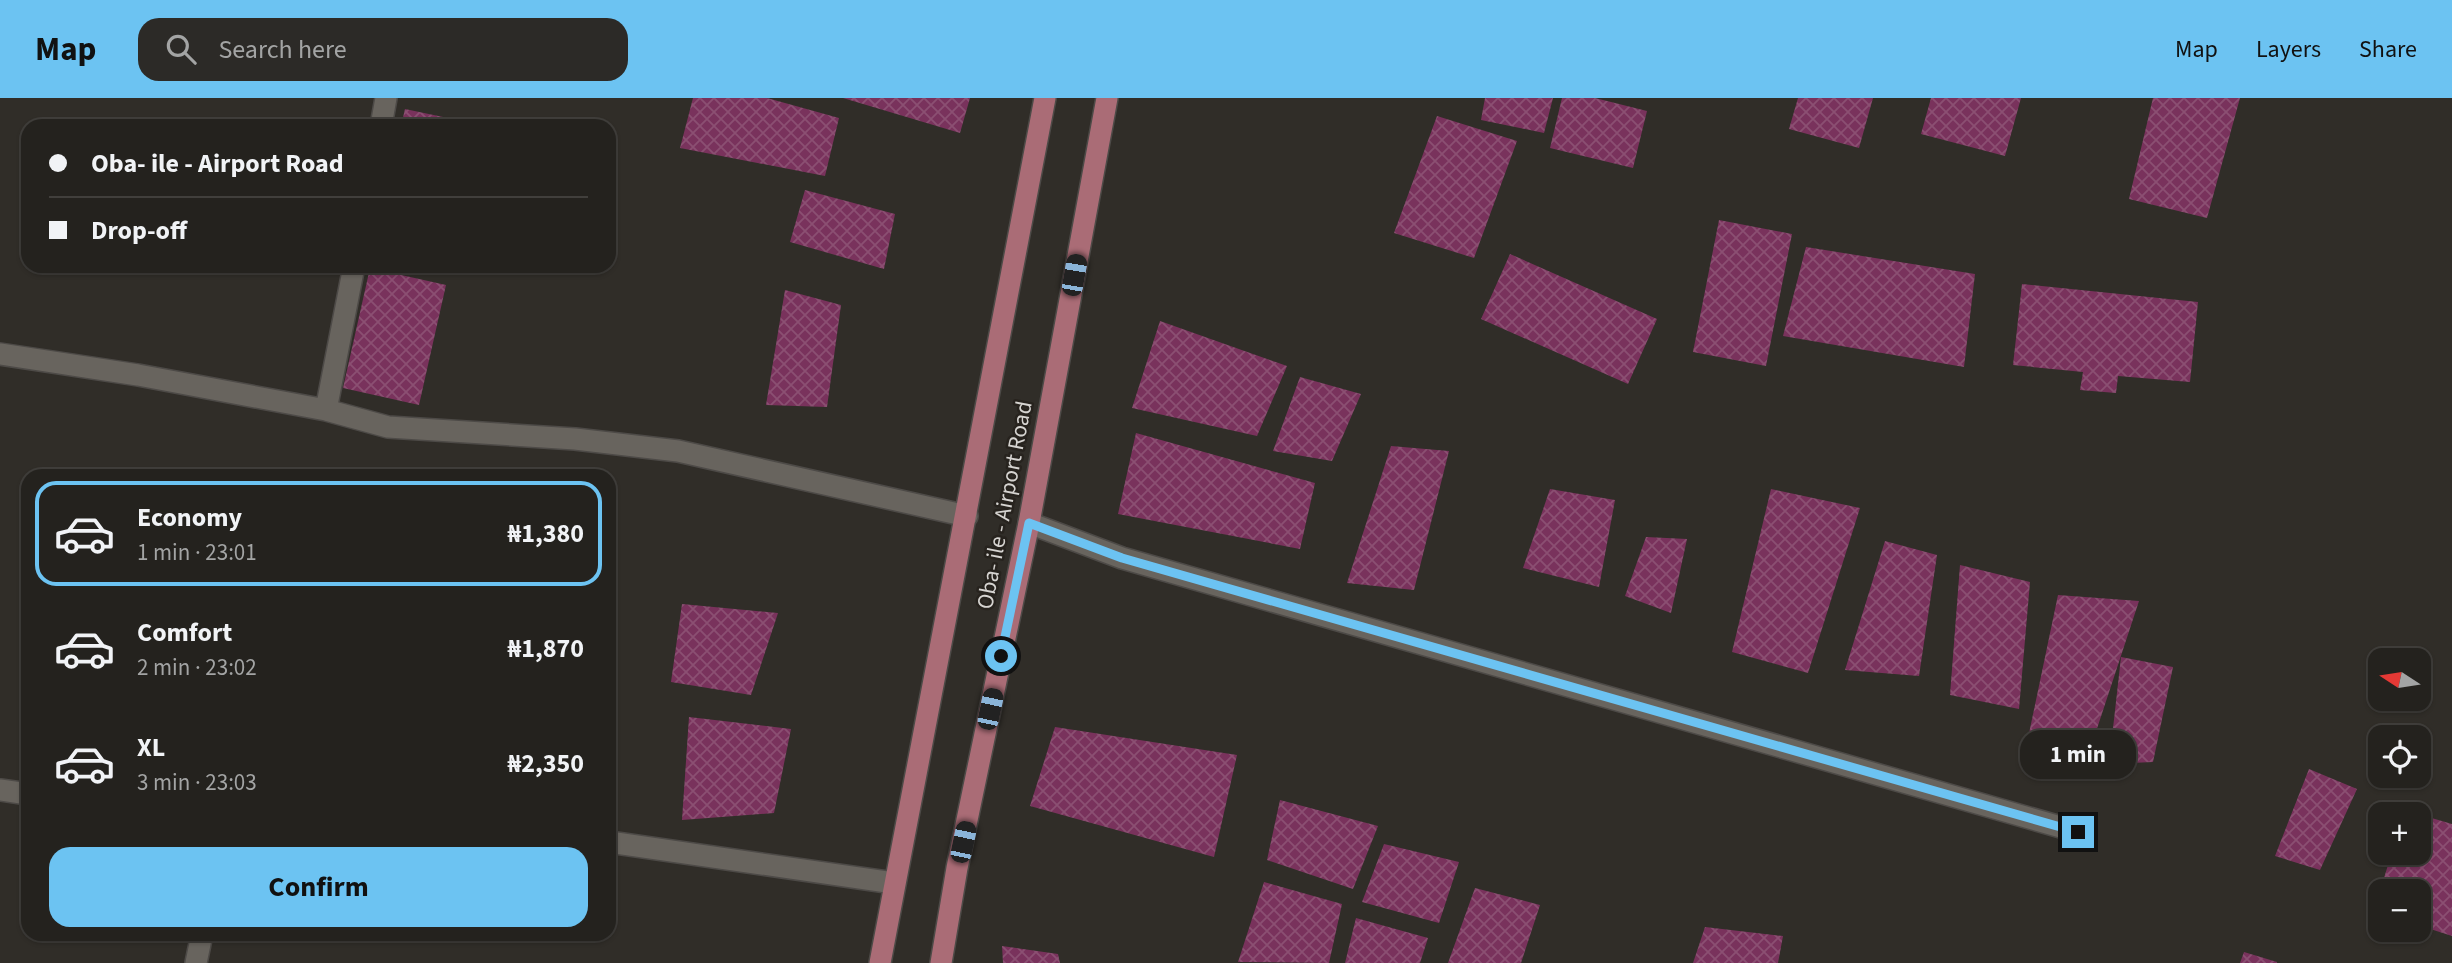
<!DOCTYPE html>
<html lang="en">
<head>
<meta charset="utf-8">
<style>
	body { margin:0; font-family:"Source Sans 3",sans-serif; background:#2c2a27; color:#f1f3f6; height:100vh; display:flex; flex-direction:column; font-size:26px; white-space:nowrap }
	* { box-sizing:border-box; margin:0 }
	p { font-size:23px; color:#a3a4a4 }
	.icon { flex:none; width:38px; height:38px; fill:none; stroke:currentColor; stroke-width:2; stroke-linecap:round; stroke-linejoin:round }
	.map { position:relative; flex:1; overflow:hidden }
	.drawer { position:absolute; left:21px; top:371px; width:595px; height:472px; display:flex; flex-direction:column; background:#24221e; border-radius:21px; box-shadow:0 2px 5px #0004,0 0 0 2px #413f3c }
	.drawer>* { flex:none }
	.banner { position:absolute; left:21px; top:21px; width:595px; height:154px; border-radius:21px; box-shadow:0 2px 5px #0004,0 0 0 2px #413f3c; display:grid; align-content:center; height:154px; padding:0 28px; background:#24221e }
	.needle { width:46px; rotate:282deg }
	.tools { position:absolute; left:2368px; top:550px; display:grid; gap:14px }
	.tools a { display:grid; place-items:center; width:63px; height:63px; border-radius:14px; background:#24221e; box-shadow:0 2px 5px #0004,0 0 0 2px #413f3c; font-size:35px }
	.end { position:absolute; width:32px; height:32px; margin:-16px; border:9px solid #6cc3f2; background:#111; box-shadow:0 0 0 4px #111 }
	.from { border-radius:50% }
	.bubble { position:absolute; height:49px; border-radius:21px; background:#24221e; box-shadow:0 2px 5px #0004,0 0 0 2px #413f3c; font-size:23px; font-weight:700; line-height:49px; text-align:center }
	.car { position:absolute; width:21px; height:42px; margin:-21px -10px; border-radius:9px; box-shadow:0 0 5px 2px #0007; background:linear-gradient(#222 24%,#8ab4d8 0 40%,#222 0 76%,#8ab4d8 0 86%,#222 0) }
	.banner b { display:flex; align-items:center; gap:24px; height:66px; font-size:26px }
	.banner b+b { border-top:2px solid #413f3c }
	.banner i { width:18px; height:18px; background:#f1f3f6 }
	ul { padding:12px 0 0; list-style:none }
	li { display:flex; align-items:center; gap:21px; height:105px; margin:0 14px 10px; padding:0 14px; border:4px solid transparent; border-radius:21px }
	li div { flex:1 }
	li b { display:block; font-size:26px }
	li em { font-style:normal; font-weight:700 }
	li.selected { border-color:#6cc3f2 }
	li>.icon { width:63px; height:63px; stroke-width:1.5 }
	.primary-button { display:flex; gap:14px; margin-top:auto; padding:14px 28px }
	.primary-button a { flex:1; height:80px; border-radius:21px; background:#6cc3f2; color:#111; font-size:28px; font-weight:700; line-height:80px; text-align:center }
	header { display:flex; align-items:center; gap:42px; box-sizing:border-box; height:98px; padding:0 35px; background:#6cc3f2; color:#111 }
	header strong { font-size:33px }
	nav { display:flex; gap:38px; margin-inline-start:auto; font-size:24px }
	.search { width:490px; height:63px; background:#2c2a27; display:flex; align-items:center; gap:18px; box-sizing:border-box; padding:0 24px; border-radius:21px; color:#a3a4a4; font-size:26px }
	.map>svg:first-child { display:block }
	.building { fill:url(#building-cross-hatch) }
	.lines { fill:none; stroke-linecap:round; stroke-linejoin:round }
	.minor-casing { stroke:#4d4a47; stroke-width:24 }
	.major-casing { stroke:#4d4a47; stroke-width:24 }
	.minor { stroke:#68645e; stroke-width:21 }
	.major { stroke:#aa6c76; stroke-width:21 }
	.route { stroke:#6cc3f2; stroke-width:9 }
	.labels { text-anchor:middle; stroke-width:5; stroke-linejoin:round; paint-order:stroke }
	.street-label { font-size:23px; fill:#d6d4d1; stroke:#27231e }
</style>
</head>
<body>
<header>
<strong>Map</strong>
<div class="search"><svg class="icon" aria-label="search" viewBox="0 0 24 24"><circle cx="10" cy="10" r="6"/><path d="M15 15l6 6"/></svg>Search here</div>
<nav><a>Map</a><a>Layers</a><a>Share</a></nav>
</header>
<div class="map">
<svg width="2452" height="865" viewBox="0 0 2452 865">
	<defs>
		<pattern id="building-cross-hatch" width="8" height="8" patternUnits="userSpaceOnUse" patternTransform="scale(1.75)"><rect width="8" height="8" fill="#79325c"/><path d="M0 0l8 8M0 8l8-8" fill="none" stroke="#8b4f72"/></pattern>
	</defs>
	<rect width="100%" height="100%" fill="#302d28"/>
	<!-- building -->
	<path class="building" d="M693 0H767L839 20 825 78 680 50Z
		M843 0H970L960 35Z
		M1485 0H1553L1544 35 1481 22Z
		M1562 0H1595L1647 13 1633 70 1550 50Z
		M1798 0H1873L1859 50 1789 31Z
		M1931 0H2021L2005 58 1921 36Z
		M2153 0H2240L2207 120 2129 101Z
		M405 11 481 27V28H401Z
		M1437 18 1517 43 1474 160 1394 135Z
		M805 92 895 116 884 171 790 144Z
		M1719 122 1792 136 1766 268 1693 254Z
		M1806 149 1975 176 1964 269 1783 238Z
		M1510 156 1657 221 1628 286 1481 221Z
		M370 170 446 187 419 307 343 290Z
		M2022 186 2198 204 2190 284 2118 278 2116 295 2080 292 2083 274 2013 267Z
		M785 192 841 207 827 309 766 307Z
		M1160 223 1287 268 1257 338 1132 310Z
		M1300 279 1361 296 1332 363 1273 353Z
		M1136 335 1315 385 1300 451 1118 416Z
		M1391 348 1449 353 1414 492 1347 485Z
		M1550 391 1615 402 1599 489 1523 470Z
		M1771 391 1860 410 1808 575 1732 554Z
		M1646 439 1687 441 1671 515 1625 498Z
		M1885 443 1937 457 1919 578 1845 572Z
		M1960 467 2030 484 2019 611 1950 597Z
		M2058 497 2139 503 2087 661 2027 645Z
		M682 506 778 515 751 597 671 584Z
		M2121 559 2173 569 2153 664 2109 666Z
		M689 619 791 631 774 715 682 722Z
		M1055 629 1237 657 1214 759 1030 708Z
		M2309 671 2357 691 2320 772 2275 758Z
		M1280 702 1378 728 1353 791 1267 762Z
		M2418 716 2452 726V838L2418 827V793H2380L2392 754H2418Z
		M1384 746 1459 764 1439 825 1362 804Z
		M1264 784 1342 806 1329 865 1238 864Z
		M1475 790 1540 807 1521 865H1448Z
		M1356 820 1428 840 1420 865H1345Z
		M1705 829 1783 838 1778 865H1693Z
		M1002 848 1058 856 1060 865H1003Z
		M2244 854 2277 864V865H2240Z"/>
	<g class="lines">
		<defs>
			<path id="minor" d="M381 28 386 0
				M0 256 138 277 326 312 388 329 575 341 678 353 967 418
				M326 312 354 168
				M1029 425 1122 460 2078 734
				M0 692 28 696
				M609 744 894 785
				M196 865 202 836"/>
			<path id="major" d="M880 865 1045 0
				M941 865 957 770 1029 425 1107 0"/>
		</defs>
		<!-- minor casing -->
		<use href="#minor" class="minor-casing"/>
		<!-- major casing -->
		<use href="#major" class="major-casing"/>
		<!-- minor -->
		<use href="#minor" class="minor"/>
		<!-- major -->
		<use href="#major" class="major"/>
	</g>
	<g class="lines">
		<!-- route -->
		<path class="route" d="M1001 558 1029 425 1122 460 2078 734"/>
	</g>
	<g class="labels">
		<!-- street labels -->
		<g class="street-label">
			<text transform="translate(1004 407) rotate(-79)" y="8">Oba- ile - Airport Road</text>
		</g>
	</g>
</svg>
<div class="tools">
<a><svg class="needle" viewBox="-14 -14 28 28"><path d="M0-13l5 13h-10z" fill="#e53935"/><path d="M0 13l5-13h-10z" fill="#a3a4a4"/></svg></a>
<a><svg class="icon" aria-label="locate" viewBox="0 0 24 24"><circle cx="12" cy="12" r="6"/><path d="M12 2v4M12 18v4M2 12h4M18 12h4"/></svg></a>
<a>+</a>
<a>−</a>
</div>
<i class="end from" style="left:1001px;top:558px"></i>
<i class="end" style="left:2078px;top:734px"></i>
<div class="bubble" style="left:2020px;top:632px;width:116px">1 min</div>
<i class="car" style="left:1074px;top:177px;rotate:10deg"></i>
<i class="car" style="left:990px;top:611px;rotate:12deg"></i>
<i class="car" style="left:963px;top:744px;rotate:12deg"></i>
<div class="banner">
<b><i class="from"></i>Oba- ile - Airport Road</b>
<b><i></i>Drop-off</b>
</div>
<section class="drawer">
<ul>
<li class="selected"><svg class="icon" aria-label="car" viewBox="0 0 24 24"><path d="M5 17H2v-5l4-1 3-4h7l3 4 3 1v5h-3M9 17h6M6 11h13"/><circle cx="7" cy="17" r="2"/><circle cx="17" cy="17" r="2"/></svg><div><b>Economy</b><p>1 min · 23:01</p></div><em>₦1,380</em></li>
<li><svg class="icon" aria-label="car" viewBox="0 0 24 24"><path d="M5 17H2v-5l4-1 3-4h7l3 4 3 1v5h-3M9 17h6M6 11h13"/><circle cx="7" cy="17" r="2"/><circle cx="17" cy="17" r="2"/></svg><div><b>Comfort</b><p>2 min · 23:02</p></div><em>₦1,870</em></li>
<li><svg class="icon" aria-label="car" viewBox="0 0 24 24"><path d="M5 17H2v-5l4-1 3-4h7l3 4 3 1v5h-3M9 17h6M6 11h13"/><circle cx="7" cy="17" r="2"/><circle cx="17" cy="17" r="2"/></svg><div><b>XL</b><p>3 min · 23:03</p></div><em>₦2,350</em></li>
</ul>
<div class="primary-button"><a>Confirm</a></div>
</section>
</div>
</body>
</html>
